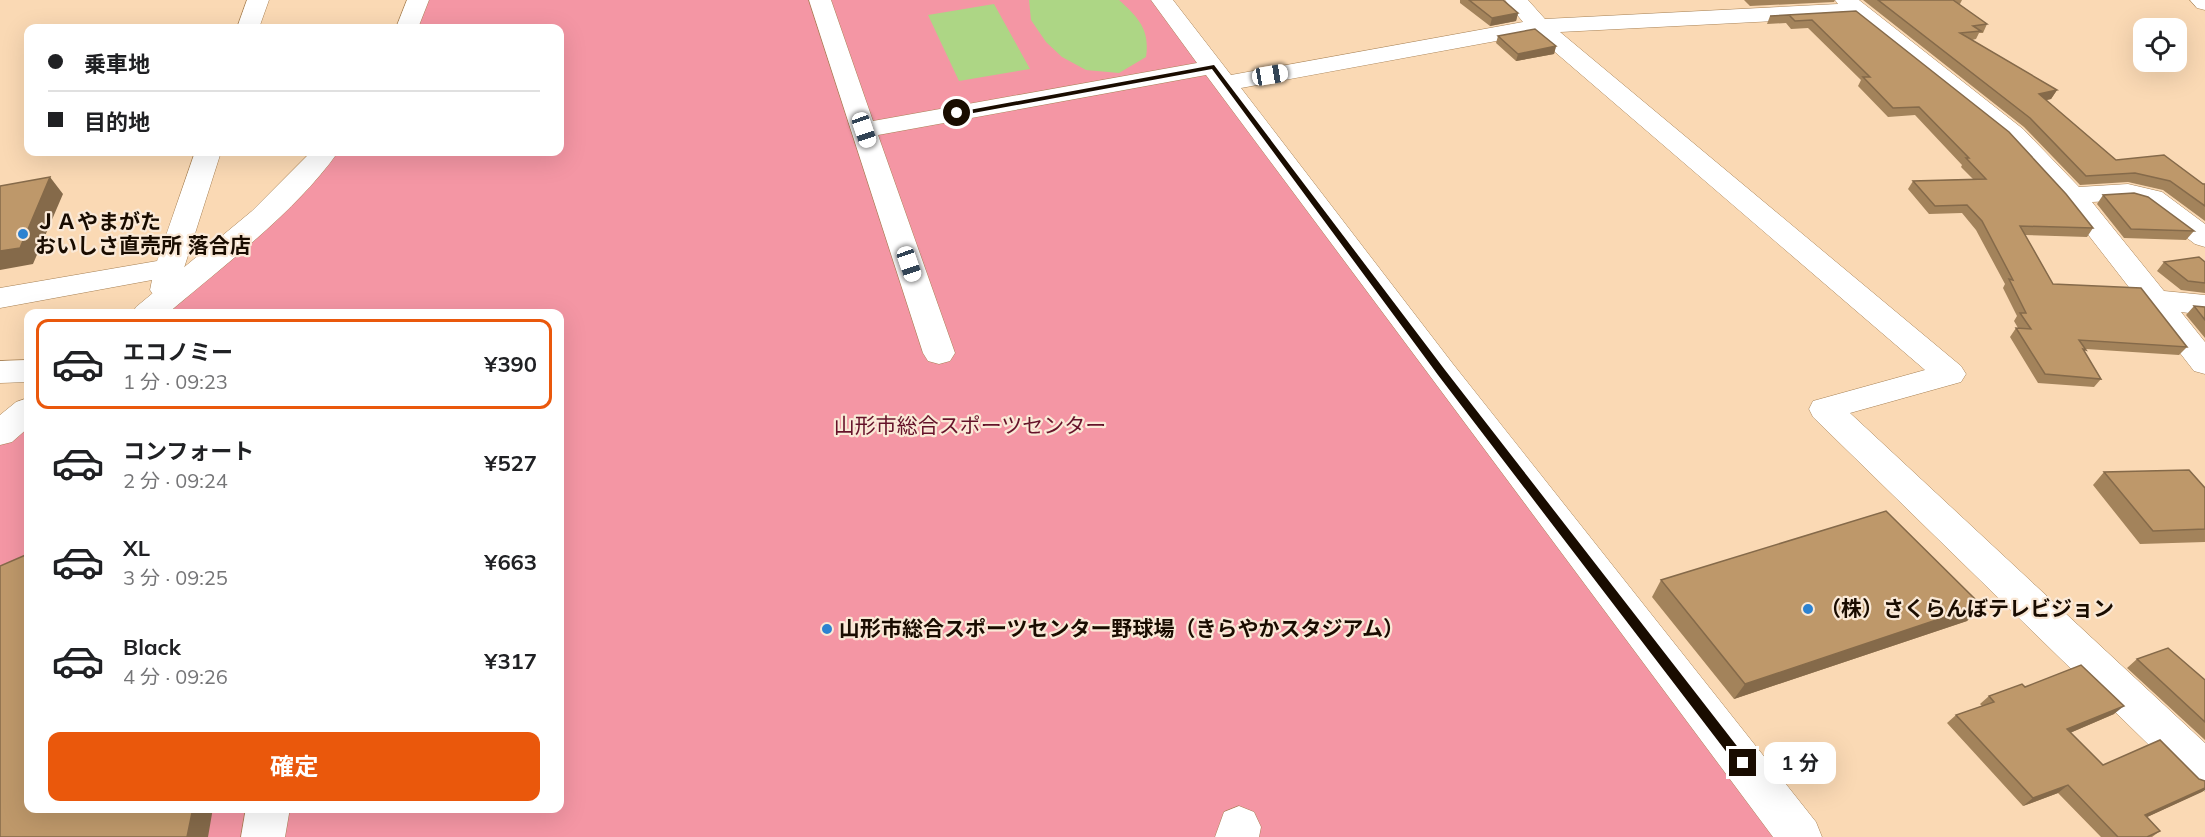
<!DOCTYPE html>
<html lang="ja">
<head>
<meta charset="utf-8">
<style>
	body { margin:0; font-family:Mulish,"Noto Sans JP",sans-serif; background:#f6f6f6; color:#202124; height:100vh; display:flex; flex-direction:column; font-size:22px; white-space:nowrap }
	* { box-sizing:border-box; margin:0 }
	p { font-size:20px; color:#757577 }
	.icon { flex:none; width:33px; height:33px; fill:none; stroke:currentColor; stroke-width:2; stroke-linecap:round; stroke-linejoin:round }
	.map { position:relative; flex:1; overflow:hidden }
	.sheet { position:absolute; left:24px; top:309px; width:540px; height:504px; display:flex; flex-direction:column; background:#fff; border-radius:12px; box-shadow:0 6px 24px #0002 }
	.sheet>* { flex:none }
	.top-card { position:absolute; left:24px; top:24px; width:540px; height:132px; border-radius:12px; box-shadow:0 6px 24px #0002; display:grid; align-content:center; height:132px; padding:0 24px; background:#fff }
	.fabs { position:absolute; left:2133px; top:18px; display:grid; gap:12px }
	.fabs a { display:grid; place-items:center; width:54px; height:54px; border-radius:12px; background:#fff; box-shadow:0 6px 24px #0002; font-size:30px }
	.end { position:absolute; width:27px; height:27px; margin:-14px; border:8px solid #190c00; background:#fff; box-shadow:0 0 0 3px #fff }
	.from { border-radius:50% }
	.bubble { position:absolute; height:42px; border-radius:12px; background:#fff; box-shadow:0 6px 24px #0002; font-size:20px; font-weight:700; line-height:42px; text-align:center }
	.car { position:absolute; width:18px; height:36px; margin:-18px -9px; border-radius:8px; box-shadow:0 0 4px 2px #0007; background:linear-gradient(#fff 24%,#345 0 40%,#fff 0 76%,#345 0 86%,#fff 0) }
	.top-card b { display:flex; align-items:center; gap:21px; height:57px; font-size:22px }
	.top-card b+b { border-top:2px solid #e0e0e0 }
	.top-card i { width:15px; height:15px; background:#202124 }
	ul { padding:10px 0 0; list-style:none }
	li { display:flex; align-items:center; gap:18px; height:90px; margin:0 12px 9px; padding:0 12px; border:3px solid transparent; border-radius:12px }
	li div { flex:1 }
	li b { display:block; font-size:22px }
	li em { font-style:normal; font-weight:700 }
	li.current { border-color:#ea580c }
	li>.icon { width:54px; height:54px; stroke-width:1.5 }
	.cta { display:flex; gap:12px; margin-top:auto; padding:12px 24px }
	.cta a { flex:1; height:69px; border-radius:12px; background:#ea580c; color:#fff; font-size:24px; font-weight:700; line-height:69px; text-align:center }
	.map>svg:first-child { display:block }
	.green { fill:#f496a4 }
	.water { fill:#add685 }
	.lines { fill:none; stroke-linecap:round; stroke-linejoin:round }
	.minor-casing { stroke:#a78154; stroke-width:1 }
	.major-casing { stroke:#a78154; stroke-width:1 }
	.minor { fill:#fff; fill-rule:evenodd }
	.major { fill:#fff; fill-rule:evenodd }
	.wall { fill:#a3835b }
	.shaded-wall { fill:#856a4a }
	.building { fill:#be986a; stroke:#856a4a; stroke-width:1.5 }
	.route { fill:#190c00 }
	.poi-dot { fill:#2d82d0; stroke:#fae9d7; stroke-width:2 }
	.labels { text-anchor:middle; stroke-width:4.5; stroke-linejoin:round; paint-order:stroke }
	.poi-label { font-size:21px; font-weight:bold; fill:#190c00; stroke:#fae9d7; text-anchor:start }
	.park-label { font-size:21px; fill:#651229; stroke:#fae9d7 }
</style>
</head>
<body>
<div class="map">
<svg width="2205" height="837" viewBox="0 0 2205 837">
	<rect width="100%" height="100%" fill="#fad9b4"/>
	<!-- green -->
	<path class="green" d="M418 0H1162L1800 837H0V434L28 410V808H560V314L147 313 306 174 325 152H560V28H407Z"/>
	<!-- water -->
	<path class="water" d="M1029 0H1119C1139 18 1150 30 1146 57L1119 73 1086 70 1062 57 1046 42 1031 20Z
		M994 4 1030 69 959 81 928 15Z"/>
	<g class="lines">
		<defs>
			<path id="minor" d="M247 0H269L259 28H237Z
				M809 0H831L873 121 1197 63 1151 0H1173L1231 75 1523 22 1505 0H1528L1545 19 1838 4 1835 0H1859L2023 129 2079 187 2128 184 2162 192 2205 224V247L2195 244 2142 204 2128 200 2092 202 2164 291 2205 295V315L2181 312 2205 342V374L2194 371 2062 201 2005 139 1853 17 1560 32 1961 366 1966 374 1961 382 1850 413 2205 743V791L2190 785 1813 417 1809 409 1813 401 1925 370 1534 34 1241 88 1453 364 1816 822 1822 837H1773L1206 75 878 135 955 353 950 361 939 364 928 361 923 353Z
				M2190 0H2205V10L2197 8Z
				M195 152H221L184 268 180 290 175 297 165 300 155 297 150 290 152 280 0 308V288L157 261Z
				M28 360V382L0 383V361Z
				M1239 806 1254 812 1261 827 1259 837H1215L1224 812Z
				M246 808H290L285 837H241Z"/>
			<path id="major" d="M407 0H429L418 28H396Z
				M311 152H338C296 212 223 266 167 314H132L136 307 252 211Z
				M28 398V428L12 442 0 445V415L16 402Z"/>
		</defs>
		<!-- minor casing -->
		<use href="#minor" class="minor-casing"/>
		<!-- major casing -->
		<use href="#major" class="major-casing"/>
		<!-- minor -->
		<use href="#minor" class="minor"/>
		<!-- major -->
		<use href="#major" class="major"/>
	</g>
	<!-- wall -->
	<path class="wall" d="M1460 0H1503L1518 13 1516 21 1490 26 1460 3Z
		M1744 0H1835L1834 2 1750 6Z
		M1863 0H1962L1960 4H1959L1987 24 1983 33H1979L1976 39 1972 40 2057 90 2051 99 2046 100 2116 160 2205 184V221L2163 190 2128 182 2080 185 2024 127Z
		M1856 11 2093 228 2087 237 2025 235 2053 284 2187 347 2179 355 2086 349 2084 352 2101 379 2094 387 2038 383 2010 337 2016 328H2018L2014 321 2017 316 2003 288 2005 284 1976 230 1962 213 1929 214 1908 189 1913 181 1973 179 1961 167 1962 165 1915 115 1888 117 1858 86 1861 80 1808 28 1791 29 1786 23 1767 24 1770 16Z
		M1498 36 1556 46 1554 54 1516 61 1496 43Z
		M2103 195 2194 231 2186 240 2124 238 2097 204Z
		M2164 262H2205V293L2181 290 2157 271Z
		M2194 306 2205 307V338L2186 315Z
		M2104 472 2205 488V542L2140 544 2093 485Z
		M1661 580 1981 605 1967 621 1734 699 1652 597Z
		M2137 659 2205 680V740L2127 668Z
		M2025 687 2114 714 2070 733 2103 765 2199 779 2205 781V790L2147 817 2160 831 2152 837H2101L2058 793 2023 806 1947 723 1956 715 1982 706 1980 704 1989 696Z"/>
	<!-- shaded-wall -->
	<path class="shaded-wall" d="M1518 13 1516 21 1490 26 1492 18Z
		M1556 46 1554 54 1516 61 1518 54Z
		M2057 90 2051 99 2033 103 2039 94Z
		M50 177 63 194 33 264 0 270V251Z
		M1981 605 1967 621 1734 699 1745 684Z
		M2124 706 2114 714 2058 738 2067 729Z
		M2068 785 2058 793 2023 806 2033 798Z
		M2205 788V790L2202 792 2134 823 2145 815Z
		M193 808H213L208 837H187Z"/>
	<!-- building -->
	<path class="building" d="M1469 0H1503L1518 13 1492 18Z
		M1878 0H1953L1987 24 1973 26 1981 31 1960 33 2057 90 2039 94 2116 160 2164 155 2203 184H2205V206L2170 181 2135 173 2086 176 2030 118Z
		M1856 11 2009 132 2066 194 2093 228 2020 226 2053 284 2141 288 2187 347 2079 340 2086 350 2083 349 2101 379 2045 374 2016 328 2031 329 2020 313H2026L2009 279 2013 280 1982 221 1967 205 1935 206 1913 181 1986 179 1966 158H1969L1919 107 1893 108 1863 77H1870L1812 20 1795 21 1789 15 1770 16Z
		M1535 29 1556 46 1518 54 1498 36Z
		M50 177 20 248 0 251V186Z
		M2134 193 2148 197 2194 231 2131 229 2103 195Z
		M2199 257 2205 262V283L2188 281 2164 262Z
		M2194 306 2205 307V320Z
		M2189 470 2205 488V529L2153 531 2104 472Z
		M1886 511 1981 605 1745 684 1661 580Z
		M28 554V808H193L187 837H0V566Z
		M2168 648 2205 680V722L2137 659Z
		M2081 665 2124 706 2067 729 2103 765 2160 740 2199 779 2205 781V788L2145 815 2160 831 2147 837H2118L2068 785 2033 798 1956 715 1994 702 1989 696 2022 684 2025 687Z"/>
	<!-- route -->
	<path class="route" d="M1214 65 1445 370 1747 759 1749 763 1747 767H1738L1438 375 1212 69 957 116 953 113Z"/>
	<!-- markers -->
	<g class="poi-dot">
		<circle cx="23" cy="234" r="6"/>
		<circle cx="1808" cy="609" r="6"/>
		<circle cx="827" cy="629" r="6"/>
	</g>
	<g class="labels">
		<!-- poi labels -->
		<g class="poi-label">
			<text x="35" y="229">ＪＡやまがた<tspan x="35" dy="24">おいしさ直売所 落合店</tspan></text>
			<text x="1820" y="616">（株）さくらんぼテレビジョン</text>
			<text x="839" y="636">山形市総合スポーツセンター野球場（きらやかスタジアム）</text>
		</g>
		<!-- park labels -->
		<g class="park-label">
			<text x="970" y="433">山形市総合スポーツセンター</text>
		</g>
	</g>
</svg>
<div class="fabs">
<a><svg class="icon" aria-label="locate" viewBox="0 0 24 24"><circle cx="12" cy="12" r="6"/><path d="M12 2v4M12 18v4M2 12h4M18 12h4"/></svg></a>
</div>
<i class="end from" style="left:957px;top:113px"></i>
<i class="end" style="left:1743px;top:763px"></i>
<div class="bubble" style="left:1764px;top:742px;width:72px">1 分</div>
<i class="car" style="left:1270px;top:75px;rotate:80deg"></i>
<i class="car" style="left:864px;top:130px;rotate:161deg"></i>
<i class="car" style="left:909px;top:264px;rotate:161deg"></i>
<div class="top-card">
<b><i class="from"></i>乗車地</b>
<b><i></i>目的地</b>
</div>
<section class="sheet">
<ul>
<li class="current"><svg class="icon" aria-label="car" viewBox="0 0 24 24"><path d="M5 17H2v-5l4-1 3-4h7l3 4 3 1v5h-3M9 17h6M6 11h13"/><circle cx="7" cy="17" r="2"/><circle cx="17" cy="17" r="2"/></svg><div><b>エコノミー</b><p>1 分 · 09:23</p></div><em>¥390</em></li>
<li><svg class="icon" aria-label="car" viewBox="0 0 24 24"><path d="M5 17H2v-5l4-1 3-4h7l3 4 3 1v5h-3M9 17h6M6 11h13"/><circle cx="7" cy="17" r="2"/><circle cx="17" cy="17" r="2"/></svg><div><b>コンフォート</b><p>2 分 · 09:24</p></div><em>¥527</em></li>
<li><svg class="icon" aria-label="car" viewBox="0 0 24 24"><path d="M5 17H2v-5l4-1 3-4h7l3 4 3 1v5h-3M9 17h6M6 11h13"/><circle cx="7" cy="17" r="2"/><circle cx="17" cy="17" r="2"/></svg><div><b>XL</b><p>3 分 · 09:25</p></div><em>¥663</em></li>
<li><svg class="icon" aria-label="car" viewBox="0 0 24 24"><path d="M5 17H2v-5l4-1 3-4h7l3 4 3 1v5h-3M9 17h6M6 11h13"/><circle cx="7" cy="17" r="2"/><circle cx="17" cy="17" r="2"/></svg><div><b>Black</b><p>4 分 · 09:26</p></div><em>¥317</em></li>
</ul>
<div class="cta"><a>確定</a></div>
</section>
</div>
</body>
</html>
